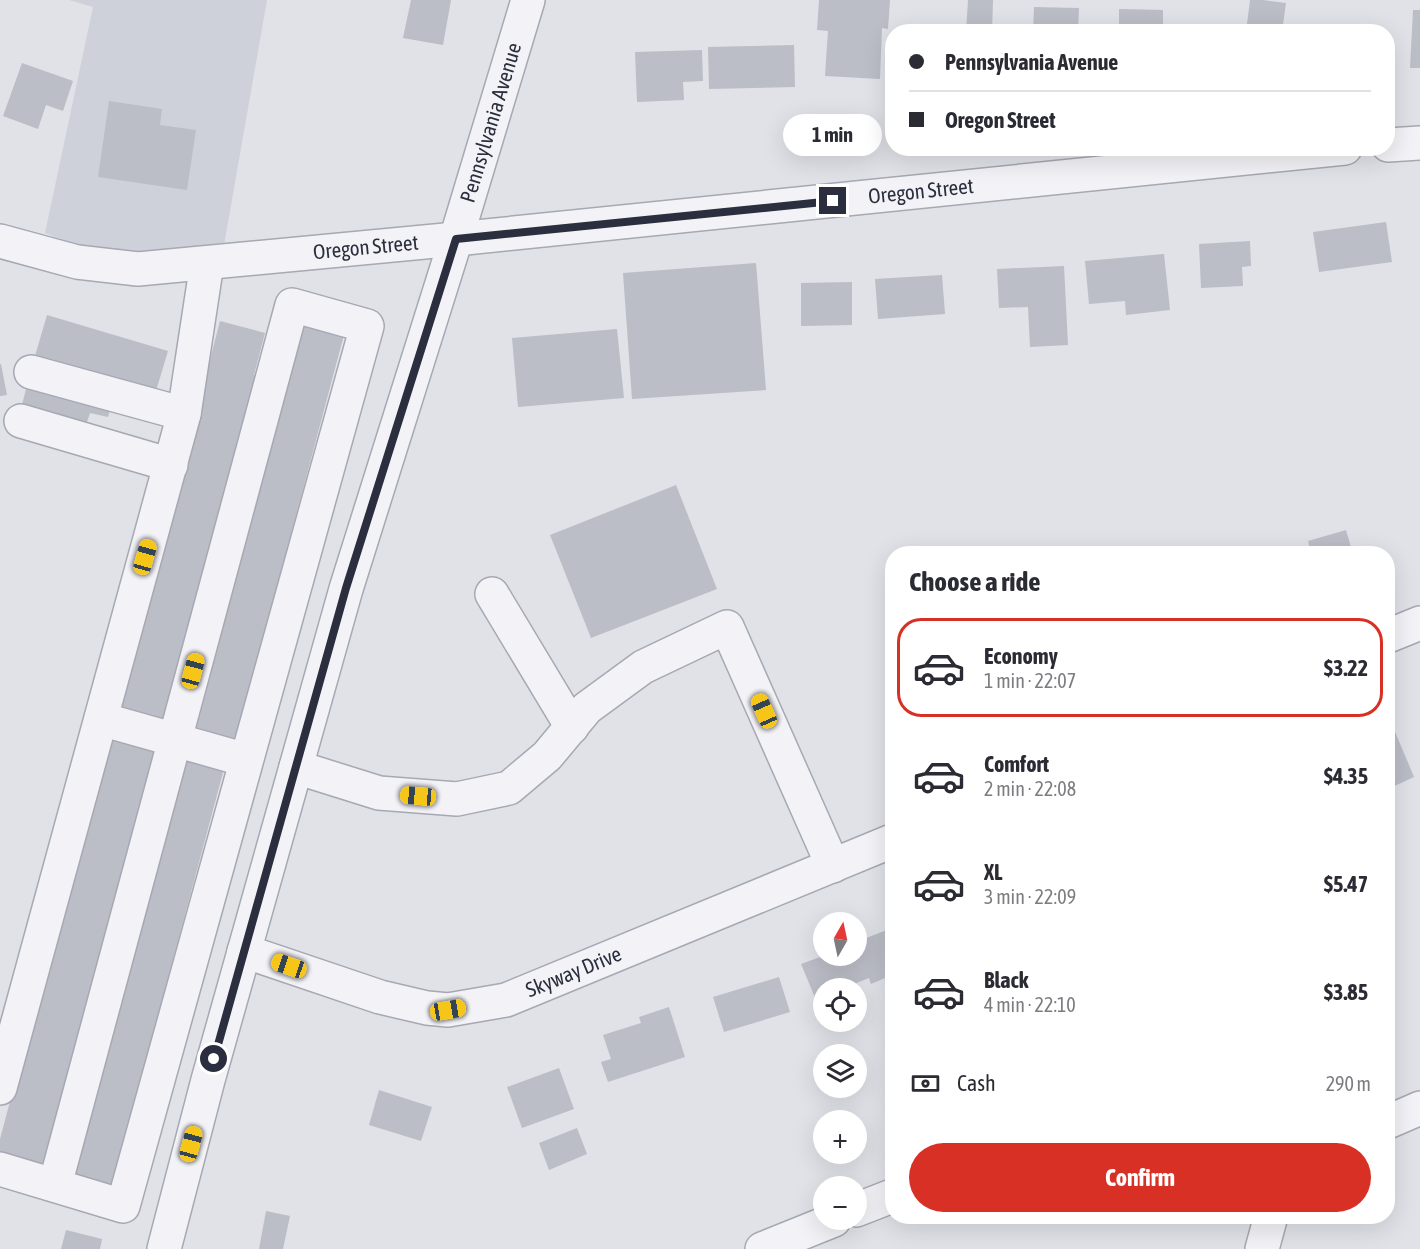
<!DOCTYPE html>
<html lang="en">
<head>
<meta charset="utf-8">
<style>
	body { margin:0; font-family:"Asap Condensed",sans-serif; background:#f7f7f7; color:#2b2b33; height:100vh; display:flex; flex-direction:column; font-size:22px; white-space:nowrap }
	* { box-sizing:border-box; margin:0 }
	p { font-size:20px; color:#7c7c81 }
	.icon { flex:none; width:33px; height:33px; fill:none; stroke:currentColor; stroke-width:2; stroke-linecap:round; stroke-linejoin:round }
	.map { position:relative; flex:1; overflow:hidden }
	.details { position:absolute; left:885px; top:546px; width:510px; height:678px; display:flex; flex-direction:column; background:#fff; border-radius:24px; box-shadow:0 6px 24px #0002 }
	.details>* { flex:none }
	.banner { position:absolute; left:885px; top:24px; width:510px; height:132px; border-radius:24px; box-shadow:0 6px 24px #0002; display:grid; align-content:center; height:132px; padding:0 24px; background:#fff }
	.needle { width:39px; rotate:9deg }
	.controls { position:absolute; left:813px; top:912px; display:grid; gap:12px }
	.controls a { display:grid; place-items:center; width:54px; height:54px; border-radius:50%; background:#fff; box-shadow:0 6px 24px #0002; font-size:30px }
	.end { position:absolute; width:27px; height:27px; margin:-14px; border:8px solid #2a2e3e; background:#fff; box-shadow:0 0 0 3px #fff }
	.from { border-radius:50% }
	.bubble { position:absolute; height:42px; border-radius:21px; background:#fff; box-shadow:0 6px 24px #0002; font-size:20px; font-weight:700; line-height:42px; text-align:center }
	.car { position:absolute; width:18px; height:36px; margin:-18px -9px; border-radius:8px; box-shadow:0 0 4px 2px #0007; background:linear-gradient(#f5c518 24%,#345 0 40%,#f5c518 0 76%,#345 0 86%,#f5c518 0) }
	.banner b { display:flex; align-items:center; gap:21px; height:57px; font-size:22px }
	.banner b+b { border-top:2px solid #e1e1e2 }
	.banner i { width:15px; height:15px; background:#2b2b33 }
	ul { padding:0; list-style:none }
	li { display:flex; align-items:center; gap:18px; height:99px; margin:0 12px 9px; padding:0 12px; border:3px solid transparent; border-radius:24px }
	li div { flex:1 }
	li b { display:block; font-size:22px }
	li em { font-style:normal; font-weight:700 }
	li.active { border-color:#d93025 }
	li>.icon { width:54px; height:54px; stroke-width:1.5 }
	h2 { padding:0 24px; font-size:27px; line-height:72px }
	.pay { display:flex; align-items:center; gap:15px; height:66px; padding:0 24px; font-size:22px }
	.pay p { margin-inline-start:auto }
	.cta { display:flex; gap:12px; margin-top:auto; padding:12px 24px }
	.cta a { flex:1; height:69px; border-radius:36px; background:#d93025; color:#fff; font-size:24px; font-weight:700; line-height:69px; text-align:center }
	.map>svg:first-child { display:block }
	.built { fill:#ced1da }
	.building { fill:#bbbdc7 }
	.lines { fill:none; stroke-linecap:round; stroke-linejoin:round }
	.minor-casing { stroke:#a6a8b2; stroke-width:36 }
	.minor { stroke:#f3f3f7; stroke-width:33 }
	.route { stroke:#2a2e3e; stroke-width:8 }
	.labels { text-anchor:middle; stroke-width:4.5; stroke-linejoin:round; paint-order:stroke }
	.street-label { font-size:21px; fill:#2a2e3e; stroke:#f0f1f6 }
</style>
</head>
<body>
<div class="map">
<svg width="1420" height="1249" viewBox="0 0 1420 1249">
	<rect width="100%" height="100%" fill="#e0e2e8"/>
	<!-- built -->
	<path class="built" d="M69 0H267L223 251 147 255 90 251 45 233 93 7Z"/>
	<!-- building -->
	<path class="building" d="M411 0H451L443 45 403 38Z
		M819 0H890L888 29 882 28 880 79 825 76 828 31 817 30Z
		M968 0H993L992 32H966Z
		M1250 0H1263L1286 3 1282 32H1246Z
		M1034 7 1079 8 1078 32H1033Z
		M1119 9 1163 10V32H1119Z
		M1413 10H1420V68H1410Z
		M794 45 795 87 709 89 708 47Z
		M702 50 703 81 683 82 684 100 637 102 635 52Z
		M22 63 73 81 63 111 46 105 38 129 3 116Z
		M109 101 162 109 160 125 196 130 187 190 98 177Z
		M1386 222 1392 262 1319 272 1313 232Z
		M1250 241 1251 266 1242 267 1243 286 1201 288 1199 244Z
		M1164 254 1170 310 1126 315 1125 301 1089 304 1085 261Z
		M756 263 766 390 632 399 623 273Z
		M1064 266 1068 345 1030 347 1028 307 999 308 997 269Z
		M942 275 945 314 878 319 875 279Z
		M852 282V325L801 326V283Z
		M47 315 168 351 156 391 35 356Z
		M305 320 345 331 236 741 196 730Z
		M220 321 265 333 254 375 262 377 173 722 120 708Z
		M617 329 624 398 518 407 512 338Z
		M0 364H1L7 395 0 396Z
		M28 381 112 403 108 417 90 413 86 425 21 409Z
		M676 485 717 589 591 638 550 535Z
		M1346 530 1353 554H1311L1308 541Z
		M1388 715 1414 777 1388 789Z
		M108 733 161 748 48 1170 0 1157V1139Z
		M185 755 225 765 112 1188 73 1177Z
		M892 928V975L871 984 869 978 844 988H824V997L816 1000 801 964 823 956H856V942Z
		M779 977 790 1012 724 1032 713 997Z
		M669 1007 685 1057 608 1082 601 1062 611 1059 603 1035 641 1023 639 1017Z
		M559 1068 574 1109 522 1128 507 1087Z
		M379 1090 432 1107 421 1141 369 1125Z
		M577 1128 587 1154 549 1170 539 1143Z
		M266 1211 290 1216 283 1249H259Z
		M66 1230 102 1239 100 1249H61Z"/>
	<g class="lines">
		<defs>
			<g id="minor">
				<path d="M1388 145 1420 143"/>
				<path id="s1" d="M0 241 77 262 138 269 456 239 1345 148"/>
				<path d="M31 372 184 414"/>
				<path d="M21 421 171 465"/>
				<path d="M492 594 572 727"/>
				<path d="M1388 636 1420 623"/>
				<path d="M101 719 246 760"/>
				<path d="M296 767 379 793 457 799 509 788 547 756 587 708 643 667 727 627 833 866"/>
				<path id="s2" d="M244 951 380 997 427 1008 448 1010 506 1000 892 841"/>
				<path d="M0 1088 184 414 207 263"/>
				<path d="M1388 1122 1420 1108"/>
				<path d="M0 1169 123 1206 367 326 292 305 55 1185"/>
				<path d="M856 1210 892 1196"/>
				<path id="s3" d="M164 1249 208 1080 346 589 456 239 528 0"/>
				<path d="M762 1249 834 1220"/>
				<path d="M1262 1249 1271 1216"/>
			</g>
		</defs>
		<!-- minor casing -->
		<use href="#minor" class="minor-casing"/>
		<!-- minor -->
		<use href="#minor" class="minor"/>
	</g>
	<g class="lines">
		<!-- route -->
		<path class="route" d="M214 1059 346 588 456 239 833 201"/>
	</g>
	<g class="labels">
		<!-- street labels -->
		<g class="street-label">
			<text dy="7" stroke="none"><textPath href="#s3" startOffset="1173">Pennsylvania Avenue</textPath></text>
			<text dy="7" stroke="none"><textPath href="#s1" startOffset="928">Oregon Street</textPath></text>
			<text dy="7" stroke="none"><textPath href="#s1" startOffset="370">Oregon Street</textPath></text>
			<text dy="7" stroke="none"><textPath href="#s2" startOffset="345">Skyway Drive</textPath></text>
		</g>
	</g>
</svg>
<div class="controls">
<a><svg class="needle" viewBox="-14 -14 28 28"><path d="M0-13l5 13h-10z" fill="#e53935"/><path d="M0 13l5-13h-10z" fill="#7c7c81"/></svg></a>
<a><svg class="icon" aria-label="locate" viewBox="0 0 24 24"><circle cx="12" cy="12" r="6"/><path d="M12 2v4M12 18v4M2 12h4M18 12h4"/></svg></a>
<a><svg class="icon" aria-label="layers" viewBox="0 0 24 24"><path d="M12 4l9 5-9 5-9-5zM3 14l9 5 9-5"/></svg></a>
<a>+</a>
<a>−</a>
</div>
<i class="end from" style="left:214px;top:1059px"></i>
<i class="end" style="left:833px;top:201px"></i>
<div class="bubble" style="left:783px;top:114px;width:99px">1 min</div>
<i class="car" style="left:145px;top:557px;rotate:16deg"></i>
<i class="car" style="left:193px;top:671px;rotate:15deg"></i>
<i class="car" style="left:764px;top:711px;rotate:336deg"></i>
<i class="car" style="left:418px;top:796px;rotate:275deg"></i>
<i class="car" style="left:289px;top:966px;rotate:289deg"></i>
<i class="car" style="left:448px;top:1010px;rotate:80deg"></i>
<i class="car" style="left:191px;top:1144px;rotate:15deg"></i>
<div class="banner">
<b><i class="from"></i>Pennsylvania Avenue</b>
<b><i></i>Oregon Street</b>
</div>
<section class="details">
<h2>Choose a ride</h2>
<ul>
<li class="active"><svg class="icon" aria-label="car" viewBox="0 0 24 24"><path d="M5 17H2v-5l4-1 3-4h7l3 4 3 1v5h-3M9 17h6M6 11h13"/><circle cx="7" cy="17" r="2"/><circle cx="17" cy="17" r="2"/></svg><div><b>Economy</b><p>1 min · 22:07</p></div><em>$3.22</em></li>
<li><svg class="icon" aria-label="car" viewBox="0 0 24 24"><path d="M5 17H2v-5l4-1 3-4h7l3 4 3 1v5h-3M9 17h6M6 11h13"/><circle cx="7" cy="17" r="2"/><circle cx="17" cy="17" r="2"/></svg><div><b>Comfort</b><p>2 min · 22:08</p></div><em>$4.35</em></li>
<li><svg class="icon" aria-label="car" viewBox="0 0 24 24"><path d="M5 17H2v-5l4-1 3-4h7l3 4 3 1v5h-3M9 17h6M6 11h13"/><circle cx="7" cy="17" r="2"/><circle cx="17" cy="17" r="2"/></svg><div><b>XL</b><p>3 min · 22:09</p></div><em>$5.47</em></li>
<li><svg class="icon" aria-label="car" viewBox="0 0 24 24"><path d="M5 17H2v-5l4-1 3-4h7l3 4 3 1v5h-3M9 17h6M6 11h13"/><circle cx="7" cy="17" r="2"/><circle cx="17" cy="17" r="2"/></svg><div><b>Black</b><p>4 min · 22:10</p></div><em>$3.85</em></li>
</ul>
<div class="pay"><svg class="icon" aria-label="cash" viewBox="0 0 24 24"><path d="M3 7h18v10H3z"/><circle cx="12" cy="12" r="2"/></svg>Cash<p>290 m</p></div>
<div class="cta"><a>Confirm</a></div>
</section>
</div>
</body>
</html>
